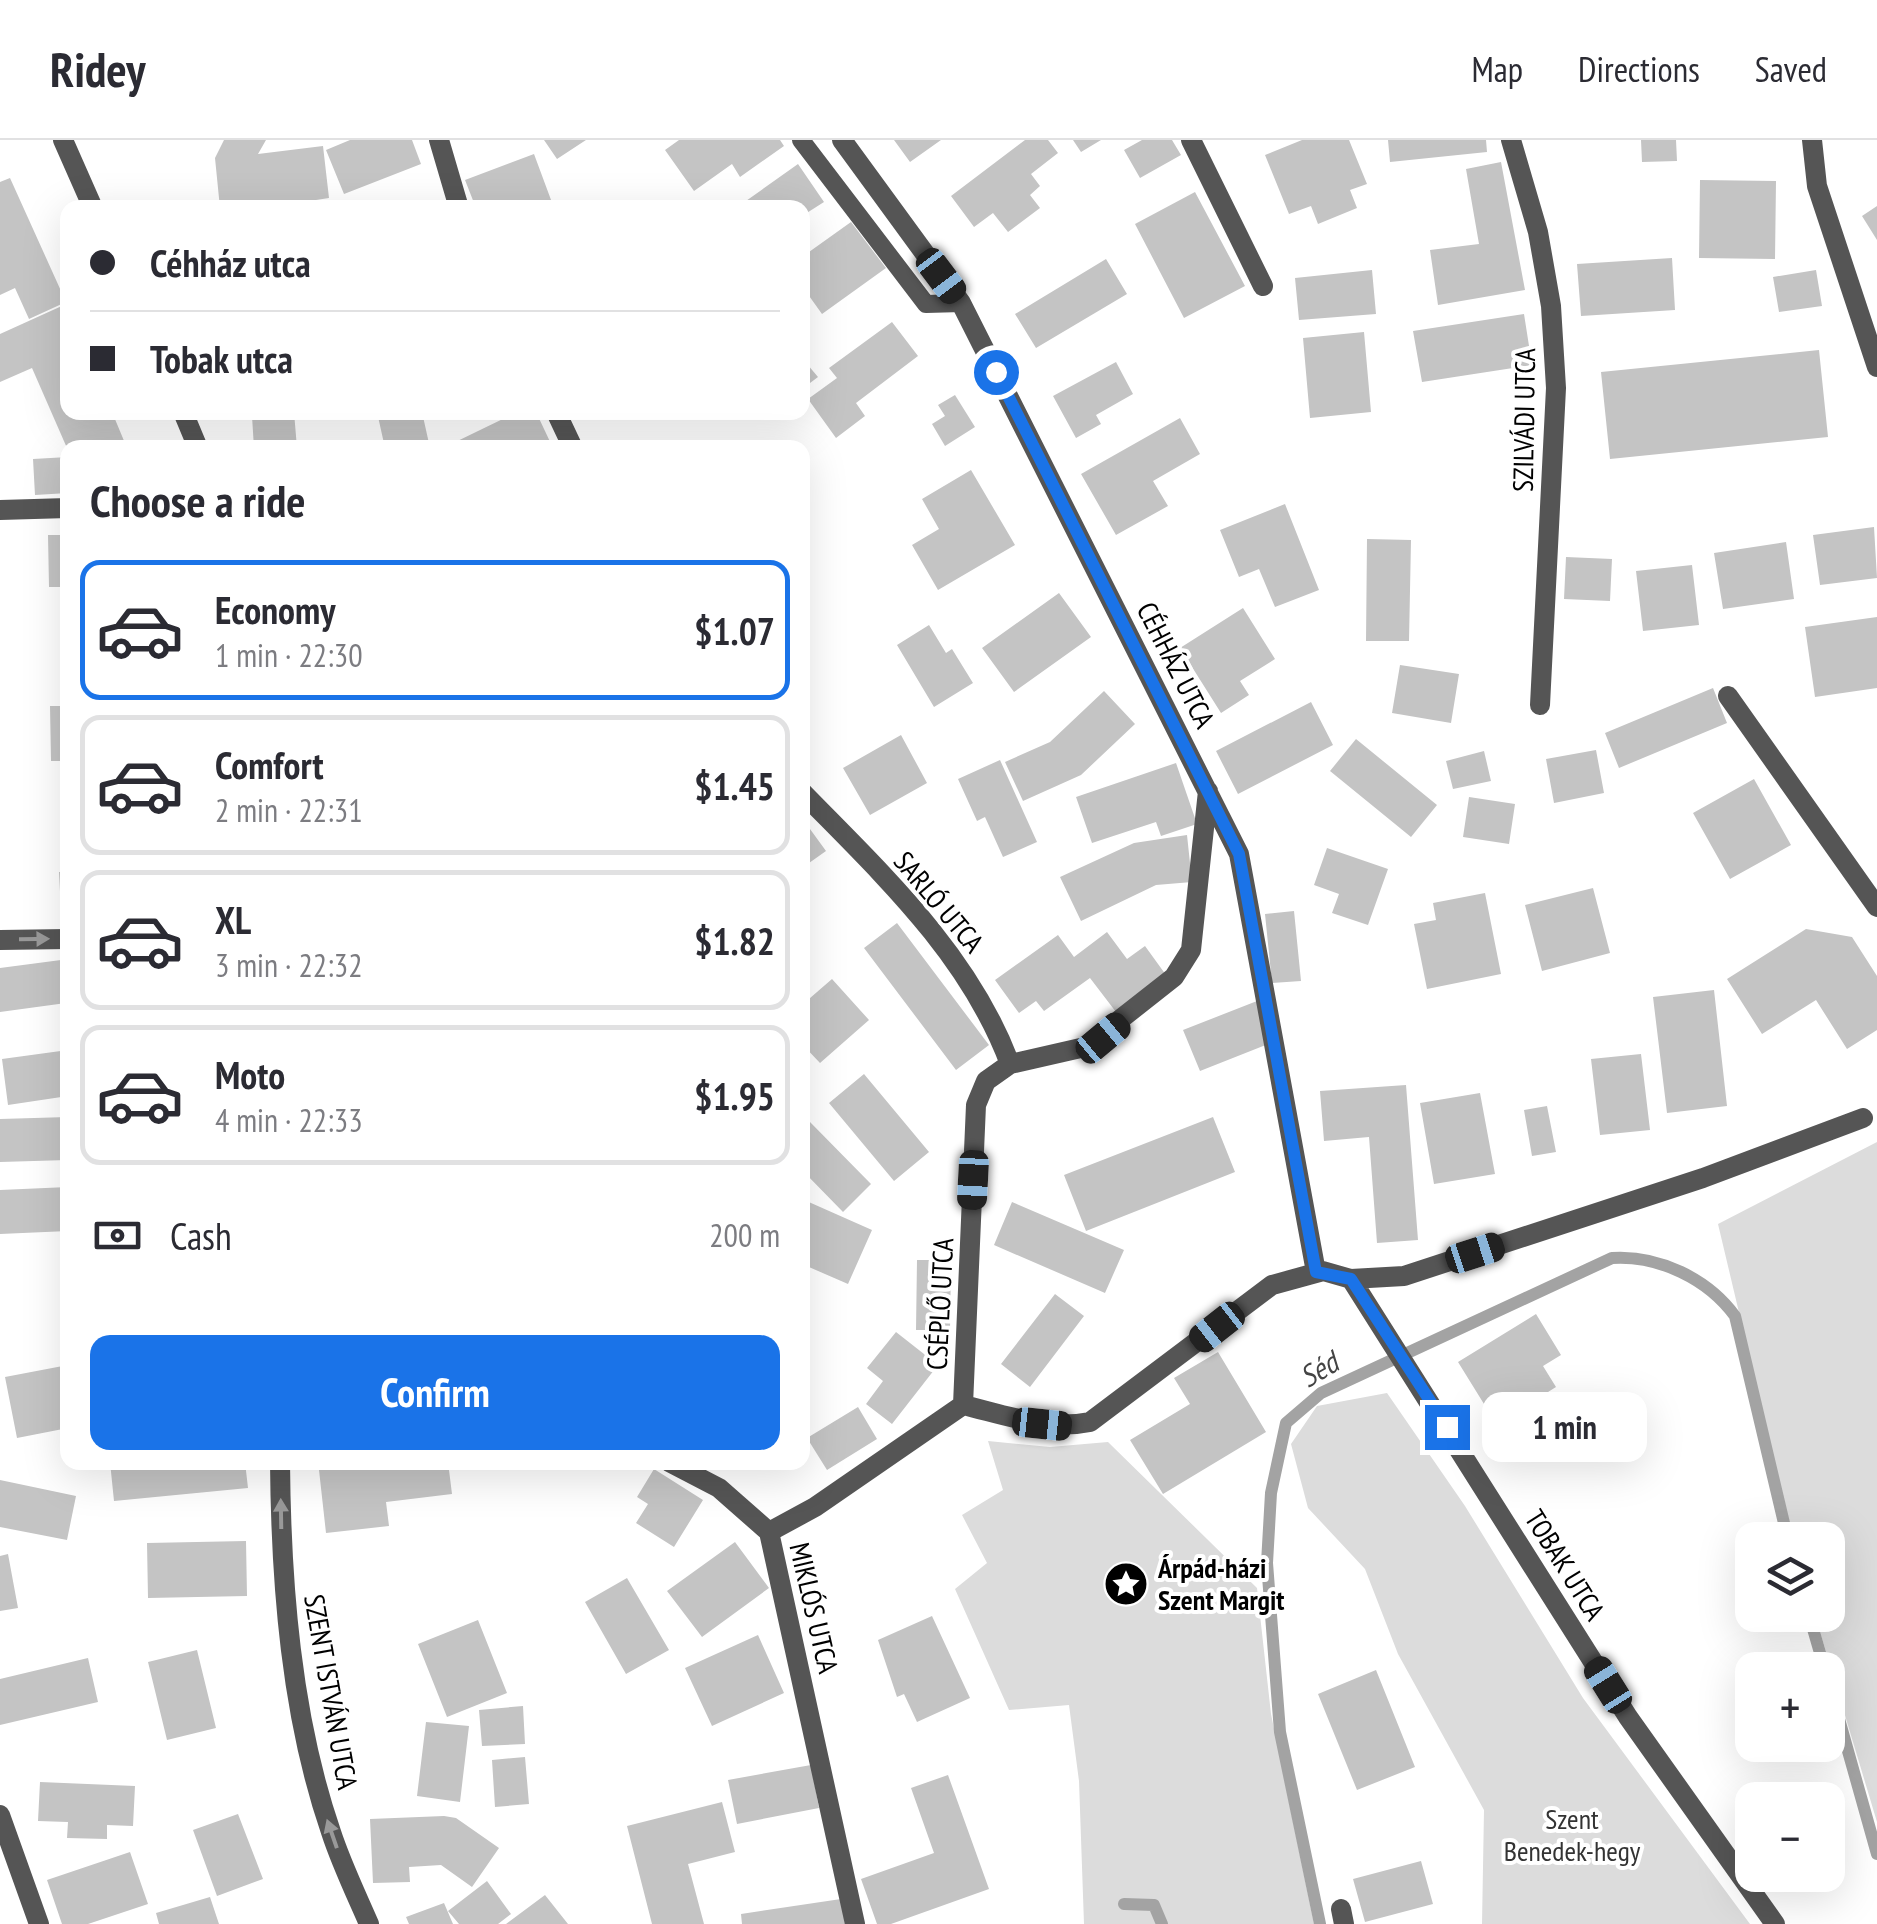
<!DOCTYPE html>
<html lang="en">
<head>
<meta charset="utf-8">
<style>
	body { margin:0; font-family:"PT Sans Narrow",sans-serif; background:#f7f7f7; color:#2b2b33; height:100vh; display:flex; flex-direction:column; font-size:38px; white-space:nowrap }
	* { box-sizing:border-box; margin:0 }
	p { font-size:32px; color:#7c7c81 }
	.icon { flex:none; width:55px; height:55px; fill:none; stroke:currentColor; stroke-width:2; stroke-linecap:round; stroke-linejoin:round }
	.map { position:relative; flex:1; overflow:hidden }
	.details { position:absolute; left:60px; top:300px; width:750px; height:1030px; display:flex; flex-direction:column; background:#fff; border-radius:20px; box-shadow:0 10px 40px #0002 }
	.details>* { flex:none }
	.guide { position:absolute; left:60px; top:60px; width:750px; height:220px; border-radius:20px; box-shadow:0 10px 40px #0002; display:grid; align-content:center; height:220px; padding:0 30px; background:#fff }
	.buttons { position:absolute; left:1735px; top:1382px; display:grid; gap:20px }
	.buttons a { display:grid; place-items:center; width:110px; height:110px; border-radius:20px; background:#fff; box-shadow:0 10px 40px #0002; font-size:50px }
	.end { position:absolute; width:45px; height:45px; margin:-22px; border:12px solid #1a73e8; background:#fff; box-shadow:0 0 0 5px #fff }
	.from { border-radius:50% }
	.bubble { position:absolute; height:70px; border-radius:20px; background:#fff; box-shadow:0 10px 40px #0002; font-size:32px; font-weight:800; line-height:70px; text-align:center }
	.car { position:absolute; width:30px; height:60px; margin:-30px -15px; border-radius:12px; box-shadow:0 0 8px 2px #0007; background:linear-gradient(#222 24%,#8ab4d8 0 40%,#222 0 76%,#8ab4d8 0 86%,#222 0) }
	.guide b { display:flex; align-items:center; gap:35px; height:95px; font-size:38px }
	.guide b+b { border-top:2px solid #e1e1e2 }
	.guide i { width:25px; height:25px; background:#2b2b33 }
	ul { padding:0; list-style:none }
	li { display:flex; align-items:center; gap:30px; height:140px; margin:0 20px 15px; padding:0 10px; border:5px solid #e1e1e2; border-radius:20px }
	li div { flex:1 }
	li b { display:block; font-size:38px }
	li em { font-style:normal; font-weight:800 }
	li.current { border-color:#1a73e8 }
	li>.icon { width:90px; height:90px; stroke-width:1.5 }
	h2 { padding:0 30px; font-size:45px; line-height:120px }
	.pay { display:flex; align-items:center; gap:25px; height:110px; padding:0 30px; font-size:38px }
	.pay p { margin-inline-start:auto }
	.cta { display:flex; gap:20px; margin-top:auto; padding:20px 30px }
	.cta a { flex:1; height:115px; border-radius:20px; background:#1a73e8; color:#fff; font-size:40px; font-weight:800; line-height:115px; text-align:center }
	header { display:flex; align-items:center; gap:60px; box-sizing:border-box; height:140px; padding:0 50px; background:#fff; border-bottom:2px solid #e1e1e2 }
	header strong { font-size:48px }
	nav { display:flex; gap:55px; margin-inline-start:auto; font-size:35px }
	.map>svg:first-child { display:block }
	.green { fill:#dcdcdc }
	.lines { fill:none; stroke-linecap:round; stroke-linejoin:round }
	.stream { stroke:#a3a3a3; stroke-width:12 }
	.building { fill:#c4c4c4 }
	.lane { stroke:#555; stroke-width:18 }
	.street { stroke:#555; stroke-width:20 }
	.oneway { fill:#999 }
	.route { stroke:#1a73e8; stroke-width:12 }
	.labels { text-anchor:middle; stroke-width:8; stroke-linejoin:round; paint-order:stroke }
	.street-label { font-size:28px; fill:#000; stroke:#fff }
	.poi-label { font-size:28px; font-weight:bold; fill:#000; stroke:#fff; text-anchor:start }
	.park-label { font-size:28px; fill:#333; stroke:#fff }
	.water-label { font-size:30px; font-style:italic; fill:#444; stroke:#fff }
</style>
</head>
<body>
<header>
<strong>Ridey</strong>
<nav><a>Map</a><a>Directions</a><a>Saved</a></nav>
</header>
<div class="map">
<svg width="1877" height="1784" viewBox="0 0 1877 1784">
	<rect width="100%" height="100%" fill="#fff"/>
	<!-- green -->
	<path class="green" d="M1877 1002V1682L1815 1475H1828V1400H1793L1718 1084Z
		M1387 1253 1465 1366 1583 1558 1750 1784H1482L1484 1670 1398 1514 1365 1429 1308 1368 1291 1304 1317 1266Z
		M988 1301 1050 1307 1108 1302 1257 1448 1271 1574 1314 1784H1084L1079 1641 1069 1565 1009 1570 955 1449 987 1423 962 1375 1003 1350Z"/>
	<g class="lines">
		<!-- stream -->
		<path class="stream" d="M1809 1475 1825 1530
			M1828 1540 1877 1714
			M1124 1764 1154 1765 1162 1784
			M1320 1784 1280 1592 1267 1423 1271 1353 1286 1283 1321 1253 1612 1118C1659 1115 1708 1139 1735 1176L1788 1400"/>
	</g>
	<!-- building -->
	<path class="building" d="M224 0H266L258 14 323 6 329 58 264 68H220L215 18Z
		M350 0H412L421 24 344 54 326 10Z
		M544 0H586L557 19Z
		M679 0H780L784 6 740 37 732 24 694 51 665 10Z
		M894 0H941L910 22Z
		M1025 0H1048L1058 13 1031 34 1040 46 1030 55 1040 68 1008 92 993 73 974 87 951 56Z
		M1073 0H1101L1081 12Z
		M1142 0H1172L1181 15 1140 38 1124 10Z
		M1302 0H1349L1367 44 1350 50 1357 68 1318 84 1311 66 1289 74 1265 15Z
		M1388 0H1486L1487 12 1390 22Z
		M1641 0H1676L1677 21 1642 22Z
		M534 14 554 68H476L465 40Z
		M1501 22 1525 150 1438 165 1430 110 1479 104 1466 29Z
		M798 24 824 62 802 76V68H736Z
		M10 38 66 162 29 179 15 148 0 155V42Z
		M1700 40 1776 41 1775 119 1699 118Z
		M1195 52 1245 146 1184 178 1135 84Z
		M1877 66V100L1862 76Z
		M851 82 886 128 822 174 802 146V117Z
		M1672 118 1675 170 1581 176 1577 124Z
		M1106 119 1127 154 1036 208 1015 174Z
		M1372 130 1376 174 1299 180 1295 138Z
		M1816 130 1822 166 1779 172 1773 137Z
		M64 165 68 272H112L127 308H67L32 228 0 242V194Z
		M1524 174 1532 225 1422 242 1413 191Z
		M892 182 918 216 856 263 865 276 836 298 808 259 837 238 829 228Z
		M1364 192 1371 272 1310 278 1303 198Z
		M1819 210 1828 297 1610 319 1601 232Z
		M802 218 818 237 802 249Z
		M1116 222 1133 254 1096 275 1101 284 1076 298 1053 256Z
		M955 255 975 287 945 306 932 284 945 276 938 265Z
		M294 272 297 308H254L252 276Z
		M377 272H422L430 308H385Z
		M517 272H536L553 308H443Z
		M1180 278 1200 314 1153 341 1168 366 1116 395 1081 334Z
		M68 317V353L35 355 33 319Z
		M971 330 1015 405 938 450 912 405 939 389 922 359Z
		M1285 364 1319 450 1275 467 1259 429 1239 437 1220 390Z
		M1874 387 1877 438 1820 445 1813 395Z
		M48 395H68V447H49Z
		M1367 399 1411 400 1409 501H1366Z
		M1786 402 1794 459 1723 469 1714 413Z
		M1566 417 1612 419 1610 461 1564 459Z
		M1692 425 1699 485 1643 491 1636 431Z
		M1059 453 1091 497 1014 552 982 508Z
		M1243 468 1275 519 1240 541 1249 555 1221 573 1180 508Z
		M1877 477V548L1815 557 1805 487Z
		M929 485 946 513 952 509 973 543 934 567 897 505Z
		M1400 525 1459 534 1451 583 1392 573Z
		M1713 548 1727 583 1619 628 1605 593Z
		M1104 551 1135 584 1081 635 1023 661 1005 622 1050 602Z
		M1311 562 1333 605 1238 654 1216 611Z
		M50 566H68V621H51Z
		M901 595 927 643 870 675 843 628Z
		M1356 599 1437 665 1411 697 1330 631Z
		M1596 610 1604 653 1554 663 1546 619Z
		M1484 611 1491 641 1453 649 1446 621Z
		M1000 620 1037 702 1003 717 985 677 977 681 958 639Z
		M1176 623 1197 684 1161 696 1156 682 1092 703 1076 657Z
		M1754 639 1791 705 1730 739 1693 673Z
		M1469 657 1515 664 1509 704 1463 697Z
		M802 678 826 711 802 728Z
		M1187 695 1192 742 1156 745 1081 781 1060 737 1134 703Z
		M1327 708 1388 729 1368 785 1332 773 1339 754 1314 745Z
		M59 732H68V770L61 771Z
		M1593 748 1610 813 1542 831 1525 765Z
		M1485 753 1501 834 1427 849 1414 784 1436 780 1433 763Z
		M1294 771 1301 841 1272 843 1265 774Z
		M897 783 989 905 956 930 864 808Z
		M1806 789 1852 797 1877 836V890L1847 909 1816 860 1762 894 1727 839Z
		M1107 792 1127 819 1145 806 1166 835 1116 872 1090 838 1044 871 1036 861 1019 873 995 840 1058 795 1074 817Z
		M61 820 66 863 0 872V828Z
		M832 839 869 880 820 923 802 904V865Z
		M1714 850 1727 966 1667 973 1653 857Z
		M1257 861 1273 902 1200 931 1183 890Z
		M68 910V956L8 965 2 919Z
		M1641 914 1650 990 1600 995 1591 919Z
		M864 934 929 1012 894 1041 829 963Z
		M1406 945 1418 1100 1377 1103 1369 997 1324 1001 1320 951Z
		M1480 953 1495 1034 1434 1044 1420 963Z
		M1547 966 1556 1012 1532 1016 1524 970Z
		M68 977V1020L0 1022V979Z
		M1213 977 1235 1032 1086 1091 1064 1035Z
		M810 982 871 1044 843 1072 802 1030V990Z
		M68 1047V1091L0 1094V1050Z
		M802 1059 872 1090 848 1144 802 1124Z
		M1012 1062 1124 1110 1105 1153 994 1105Z
		M917 1120H951L950 1190H916Z
		M1055 1154 1084 1176 1030 1247 1001 1224Z
		M1536 1174 1561 1215 1543 1226 1556 1247 1513 1274 1500 1254 1484 1264 1458 1222Z
		M896 1192 938 1225 892 1284 866 1264 883 1241 867 1228Z
		M1218 1212 1266 1292 1163 1354 1130 1300 1190 1264 1174 1238Z
		M68 1225V1288L17 1298 5 1237Z
		M858 1267 877 1299 827 1330 807 1298Z
		M110 1322H245L248 1348 114 1361Z
		M382 1322H448L452 1354 386 1362 389 1386 326 1393 319 1330Z
		M654 1329 703 1360 674 1407 636 1383 648 1364 637 1357Z
		M0 1340 76 1356 67 1400 0 1387Z
		M246 1401 247 1456 148 1458 147 1403Z
		M735 1402 769 1448 702 1497 667 1451Z
		M8 1414 18 1468 0 1471V1416Z
		M627 1438 669 1510 626 1534 585 1462Z
		M932 1476 970 1558 917 1582 904 1554 897 1557 878 1500Z
		M478 1480 507 1553 447 1577 418 1504Z
		M758 1495 784 1553 712 1586 685 1528Z
		M197 1510 216 1588 167 1600 148 1522Z
		M88 1518 98 1562 0 1585V1539Z
		M1376 1530 1415 1627 1357 1650 1318 1554Z
		M523 1566 525 1604 482 1606 479 1570Z
		M426 1582 469 1586 460 1662 417 1656Z
		M525 1617 529 1664 495 1667 492 1620Z
		M811 1625 819 1668 737 1684 728 1640Z
		M948 1635 989 1749 891 1784H877L861 1739 934 1713 911 1648Z
		M40 1642 135 1646 133 1686 107 1685V1699L67 1698 68 1682 38 1681Z
		M722 1662 735 1712 688 1724 704 1784H652L627 1686Z
		M238 1674 263 1739 217 1756 193 1690Z
		M444 1676 456 1678 499 1708 472 1747 441 1725 409 1727 410 1742 373 1743 370 1679Z
		M130 1712 148 1764 88 1784H62L47 1740Z
		M1421 1721 1433 1764 1365 1782 1353 1739Z
		M487 1741 511 1774 498 1784H459L448 1771Z
		M545 1755 568 1784H506Z
		M210 1757 219 1784H159L156 1773Z
		M841 1759 845 1784H742L741 1774Z
		M444 1763 453 1784H409L406 1777Z"/>
	<g class="lines">
		<!-- lane -->
		<path class="lane" d="M801 0 926 164 961 163"/>
		<!-- street -->
		<path class="street" d="M63 0 93 68
			M439 0 459 68
			M842 0 961 163 1239 714 1316 1132
			M1191 0 1263 146
			M1511 0 1538 92 1551 166 1556 248 1540 565
			M1812 0 1817 46 1877 227
			M183 272 198 308
			M556 272 573 308
			M0 370 68 368
			M1728 556 1877 767
			M802 652C882 734 969 814 1010 924
			M0 800 68 799
			M1351 1139 1628 1577 1775 1784
			M963 1265C1005 1275 1047 1291 1090 1282L1272 1145 1323 1131 1351 1139 1404 1136 1703 1038 1863 978
			M963 1265 976 965 986 941 1010 924 1085 907 1174 837 1191 810 1208 651
			M280 1322C281 1444 291 1576 331 1692 341 1723 356 1754 369 1784
			M669 1322 719 1348 769 1392
			M769 1392 855 1784
			M769 1392 815 1367 963 1265
			M0 1675 39 1784
			M1341 1769 1344 1784"/>
	</g>
	<!-- one-way arrows -->
	<defs><path id="oneway-solid" d="M-6-.8H1V-3.2L6.5 0L1 3.2V.8H-6Z" transform="scale(2.5)"/></defs>
	<g class="oneway">
		<use href="#oneway-solid" transform="translate(34 799) rotate(-1)"/>
		<use href="#oneway-solid" transform="translate(281 1374) rotate(-91)"/>
		<use href="#oneway-solid" transform="translate(332 1694) rotate(-109)"/>
	</g>
	<g class="lines">
		<!-- route -->
		<path class="route" d="M996 232 1239 714 1316 1132 1351 1139 1447 1287"/>
	</g>
	<!-- icons -->
	<defs>
		<symbol id="sight-disc" viewBox="-11 -11 22 22"><circle r="9.5" fill="#000" stroke="#fff"/><path d="M0-6L1.8-2.2L6-1.7L2.9 1.2L3.7 5.4L0 3.3L-3.7 5.4L-2.9 1.2L-6-1.7L-1.8-2.2Z" fill="#fff"/></symbol>
	</defs>
	<g fill-rule="evenodd">
		<use href="#sight-disc" x="1101" y="1419" width="50" height="50"/>
	</g>
	<g class="labels">
		<!-- street labels -->
		<g class="street-label">
			<text transform="translate(1524 280) rotate(-89)" y="10">SZILVÁDI UTCA</text>
			<text transform="translate(1176 525) rotate(63)" y="10">CÉHHÁZ UTCA</text>
			<text transform="translate(939 762) rotate(50)" y="10">SARLÓ UTCA</text>
			<text transform="translate(940 1164) rotate(-87)" y="10">CSÉPLŐ UTCA</text>
			<text transform="translate(1565 1425) rotate(58)" y="10">TOBAK UTCA</text>
			<text transform="translate(814 1468) rotate(77)" y="10">MIKLÓS UTCA</text>
			<text transform="translate(331 1552) rotate(80)" y="10">SZENT ISTVÁN UTCA</text>
		</g>
		<!-- poi labels -->
		<g class="poi-label">
			<text x="1158" y="1438">Árpád-házi<tspan x="1158" dy="32">Szent Margit</tspan></text>
		</g>
		<!-- park labels -->
		<g class="park-label">
			<text x="1572" y="1689">Szent<tspan x="1572" dy="32">Benedek-hegy</tspan></text>
		</g>
		<!-- water labels -->
		<g class="water-label">
			<text transform="translate(1319 1230) rotate(-31)" y="10">Séd</text>
		</g>
	</g>
</svg>
<div class="buttons">
<a><svg class="icon" aria-label="layers" viewBox="0 0 24 24"><path d="M12 4l9 5-9 5-9-5zM3 14l9 5 9-5"/></svg></a>
<a>+</a>
<a>−</a>
</div>
<i class="end from" style="left:996px;top:232px"></i>
<i class="end" style="left:1447px;top:1287px"></i>
<div class="bubble" style="left:1482px;top:1252px;width:165px">1 min</div>
<i class="car" style="left:941px;top:136px;rotate:143deg"></i>
<i class="car" style="left:1103px;top:898px;rotate:50deg"></i>
<i class="car" style="left:973px;top:1040px;rotate:183deg"></i>
<i class="car" style="left:1475px;top:1113px;rotate:72deg"></i>
<i class="car" style="left:1217px;top:1187px;rotate:232deg"></i>
<i class="car" style="left:1042px;top:1284px;rotate:96deg"></i>
<i class="car" style="left:1608px;top:1545px;rotate:328deg"></i>
<div class="guide">
<b><i class="from"></i>Céhház utca</b>
<b><i></i>Tobak utca</b>
</div>
<section class="details">
<h2>Choose a ride</h2>
<ul>
<li class="current"><svg class="icon" aria-label="car" viewBox="0 0 24 24"><path d="M5 17H2v-5l4-1 3-4h7l3 4 3 1v5h-3M9 17h6M6 11h13"/><circle cx="7" cy="17" r="2"/><circle cx="17" cy="17" r="2"/></svg><div><b>Economy</b><p>1 min · 22:30</p></div><em>$1.07</em></li>
<li><svg class="icon" aria-label="car" viewBox="0 0 24 24"><path d="M5 17H2v-5l4-1 3-4h7l3 4 3 1v5h-3M9 17h6M6 11h13"/><circle cx="7" cy="17" r="2"/><circle cx="17" cy="17" r="2"/></svg><div><b>Comfort</b><p>2 min · 22:31</p></div><em>$1.45</em></li>
<li><svg class="icon" aria-label="car" viewBox="0 0 24 24"><path d="M5 17H2v-5l4-1 3-4h7l3 4 3 1v5h-3M9 17h6M6 11h13"/><circle cx="7" cy="17" r="2"/><circle cx="17" cy="17" r="2"/></svg><div><b>XL</b><p>3 min · 22:32</p></div><em>$1.82</em></li>
<li><svg class="icon" aria-label="car" viewBox="0 0 24 24"><path d="M5 17H2v-5l4-1 3-4h7l3 4 3 1v5h-3M9 17h6M6 11h13"/><circle cx="7" cy="17" r="2"/><circle cx="17" cy="17" r="2"/></svg><div><b>Moto</b><p>4 min · 22:33</p></div><em>$1.95</em></li>
</ul>
<div class="pay"><svg class="icon" aria-label="cash" viewBox="0 0 24 24"><path d="M3 7h18v10H3z"/><circle cx="12" cy="12" r="2"/></svg>Cash<p>200 m</p></div>
<div class="cta"><a>Confirm</a></div>
</section>
</div>
</body>
</html>
